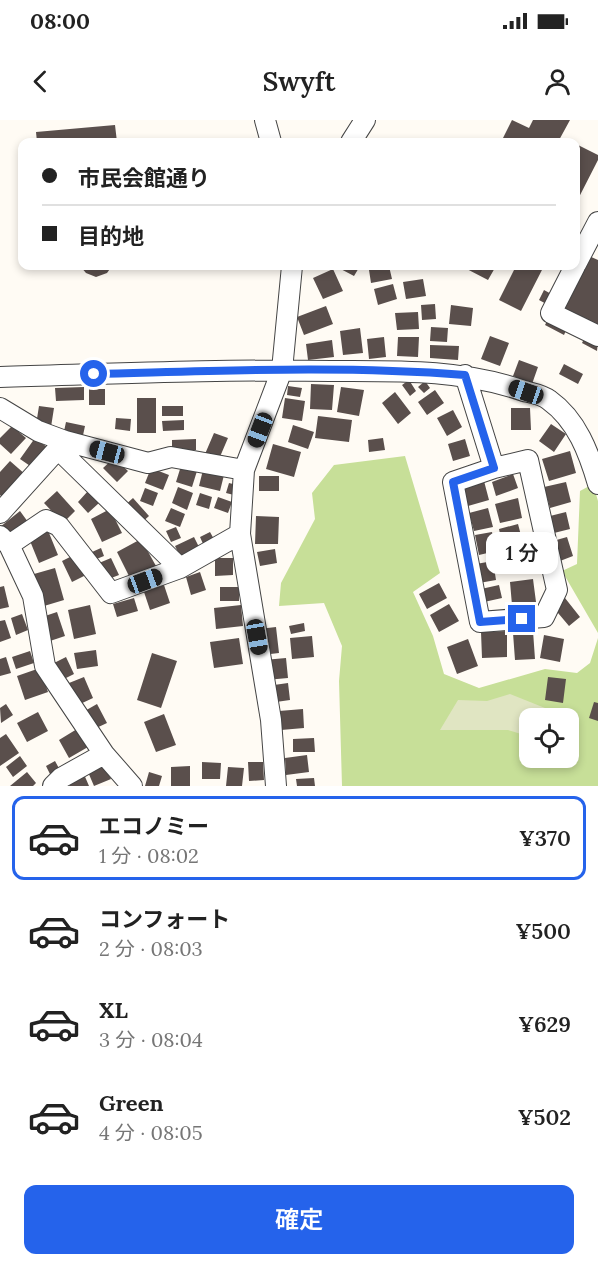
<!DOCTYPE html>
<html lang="ja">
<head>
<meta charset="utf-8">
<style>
	body { margin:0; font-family:Lora,"Noto Sans JP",serif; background:#f6f6f6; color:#222; height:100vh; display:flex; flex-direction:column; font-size:22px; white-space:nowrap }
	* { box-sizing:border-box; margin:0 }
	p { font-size:20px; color:#767676 }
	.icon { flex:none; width:33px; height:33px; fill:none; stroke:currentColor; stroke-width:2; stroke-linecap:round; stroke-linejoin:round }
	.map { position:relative; height:666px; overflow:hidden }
	.sheet { display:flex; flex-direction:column; background:#fff; flex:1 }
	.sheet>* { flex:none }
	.guide { position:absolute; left:18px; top:18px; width:562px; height:132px; border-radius:12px; box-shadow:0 3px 9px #0003; display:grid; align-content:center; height:132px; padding:0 24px; background:#fff }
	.tools { position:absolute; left:519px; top:588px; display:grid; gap:12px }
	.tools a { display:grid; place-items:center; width:60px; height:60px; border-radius:12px; background:#fff; box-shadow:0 3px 9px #0003; font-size:30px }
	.end { position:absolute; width:27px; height:27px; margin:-14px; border:8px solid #2563eb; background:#fff; box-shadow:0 0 0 3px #fff }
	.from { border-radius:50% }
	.bubble { position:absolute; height:42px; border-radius:12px; background:#fff; box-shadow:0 3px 9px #0003; font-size:20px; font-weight:600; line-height:42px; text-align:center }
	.car { position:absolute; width:18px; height:36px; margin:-18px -9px; border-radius:8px; box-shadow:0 0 4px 2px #0007; background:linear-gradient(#222 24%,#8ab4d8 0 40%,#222 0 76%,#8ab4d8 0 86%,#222 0) }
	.guide b { display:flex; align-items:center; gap:21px; height:57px; font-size:22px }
	.guide b+b { border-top:2px solid #e0e0e0 }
	.guide i { width:15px; height:15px; background:#222 }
	ul { padding:10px 0 0; list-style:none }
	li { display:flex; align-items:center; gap:18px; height:84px; margin:0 12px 9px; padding:0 12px; border:3px solid transparent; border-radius:12px }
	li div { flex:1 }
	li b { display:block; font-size:22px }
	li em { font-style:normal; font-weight:600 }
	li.on { border-color:#2563eb }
	li>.icon { width:54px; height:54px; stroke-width:1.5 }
	.cta { display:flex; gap:12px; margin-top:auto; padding:12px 24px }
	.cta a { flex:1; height:69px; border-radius:12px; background:#2563eb; color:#fff; font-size:24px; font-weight:600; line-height:69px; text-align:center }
	.status { display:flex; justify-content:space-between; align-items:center; height:42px; padding:0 30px; background:#fff; direction:ltr }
	.status svg { height:16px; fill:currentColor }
	header { display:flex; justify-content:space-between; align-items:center; height:78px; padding:0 24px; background:#fff; font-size:27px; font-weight:600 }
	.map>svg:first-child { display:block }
	.forest { fill:#c7df98; fill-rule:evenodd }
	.cemetery { fill:#e0e5c2 }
	.building { fill:#5a4f4c }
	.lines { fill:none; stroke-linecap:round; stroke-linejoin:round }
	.minor-casing { stroke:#444; stroke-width:22 }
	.minor { stroke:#fff; stroke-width:20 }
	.route { stroke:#2563eb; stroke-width:8 }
</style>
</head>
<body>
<div class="status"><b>08:00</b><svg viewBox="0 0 49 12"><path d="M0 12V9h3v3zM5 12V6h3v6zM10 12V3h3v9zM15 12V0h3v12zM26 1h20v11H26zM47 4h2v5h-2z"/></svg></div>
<header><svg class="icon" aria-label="back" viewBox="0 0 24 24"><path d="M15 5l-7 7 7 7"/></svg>Swyft<svg class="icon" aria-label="person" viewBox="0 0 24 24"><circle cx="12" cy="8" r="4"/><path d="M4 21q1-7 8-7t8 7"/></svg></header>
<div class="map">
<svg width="598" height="666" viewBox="0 0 598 666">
	<rect width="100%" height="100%" fill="#fffbf4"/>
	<!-- forest -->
	<path class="forest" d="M405 336 440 453 413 472 433 516 444 554 479 568 545 549 577 553 590 543 598 518V666H342L339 561 342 526 324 483 279 486 281 463 315 399 312 373 334 345ZM530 598H568V638H530Z
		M593 364 598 381V513L562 451 577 444 580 371Z"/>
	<!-- cemetery -->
	<path class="cemetery" d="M510 574 545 588 535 598H530L529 605 521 614 508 610H440L458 580 487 581Z"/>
	<!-- building -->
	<path class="building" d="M512 0 529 8 533 0H570L558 22H501Z
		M115 5 117 22H37L36 12Z
		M578 25 598 35V40L576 83Z
		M589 136 598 140V210L562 192Z
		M80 146H112L107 153 96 157 86 153Z
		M335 146H360L354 156Z
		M389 146 392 159 371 163 369 150Z
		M461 146H496L488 160Z
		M516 146H544L521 191 499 180Z
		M333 149 343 171 323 179 313 158Z
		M423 159 426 176 406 179 403 162Z
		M393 164 397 179 378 185 374 169Z
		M544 170 555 176 550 186 539 180Z
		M435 184 436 199 422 200 421 185Z
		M451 185 473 188 471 206 449 204Z
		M326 186 333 204 304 215 297 197Z
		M418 192 419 209 397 210 395 193Z
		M549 197 568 206 564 215 545 205Z
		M431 207 448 208 447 222 430 221Z
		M360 208 363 233 343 235 340 211Z
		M586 215 598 221 597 231 582 223Z
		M490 216 509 223 500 246 481 239Z
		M384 217 386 237 369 239 367 219Z
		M398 217H419L418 237 397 236Z
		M332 220 334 237 308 240 306 224Z
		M430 225 459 226 458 240 430 238Z
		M519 240 538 247 532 264 513 256Z
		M564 244 583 254 578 264 559 254Z
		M409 260 416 271 410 276 402 265Z
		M425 261 430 268 424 273 418 267Z
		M311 264 334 265 332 290 310 289Z
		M288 266 302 268 300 277 287 275Z
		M84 267V280L56 281 55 268Z
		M341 267 364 270 359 296 337 292Z
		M89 269H105V285H89Z
		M435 270 444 283 427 295 418 282Z
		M395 272 411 293 398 304 382 283Z
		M137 278H156V313H137Z
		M285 278 305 281 302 301 282 298Z
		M39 286 54 288 51 307 36 305Z
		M162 286H183V296H162Z
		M511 288H530L531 310H511Z
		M453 290 462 307 447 316 437 298Z
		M318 296 352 300 349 322 315 318Z
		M116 298 131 299 130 311 115 309Z
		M184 300V310L163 311 162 301Z
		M66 302 85 306 82 320 63 316Z
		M551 304 566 314 554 332 539 321Z
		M293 305 314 312 308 329 288 322Z
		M12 306 26 318 11 334 0 324V318Z
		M214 313 228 318 219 339 205 334Z
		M35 318 51 330 36 350 20 339Z
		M383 318 385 330 369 332 368 320Z
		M196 319V330L172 331V320Z
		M465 319 470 336 453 341 448 324Z
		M273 324 301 332 294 357 266 349Z
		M570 331 576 353 549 361 542 339Z
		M114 338 128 351 117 362 103 348Z
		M10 341 26 355 4 379 0 375V352Z
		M181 346 197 351 192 367 176 362Z
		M151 348 169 355 163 370 145 363Z
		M203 350 224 355 220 371 199 366Z
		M513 354 518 368 496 376 492 362Z
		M259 356H279V371H259Z
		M484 361 489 380 468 386 463 368Z
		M566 362 571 382 550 388 544 367Z
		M229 363 241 366 238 376 226 373Z
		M178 367 193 373 187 390 172 383Z
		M145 368 158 373 153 386 140 381Z
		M57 371 75 391 63 403 44 383Z
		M88 371 99 383 88 393 78 382Z
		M200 373 212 377 209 389 196 385Z
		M218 377 232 382 228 393 214 388Z
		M133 378 149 396 139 405 123 387Z
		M518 378 522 398 500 403 495 384Z
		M171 388 185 394 180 407 165 401Z
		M488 388 493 407 474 411 469 393Z
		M110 389 122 413 102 422 91 399Z
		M20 391 28 402 9 418 0 407Z
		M566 392 570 409 554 413 550 396Z
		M256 396 279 397 278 424H255Z
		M518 404 523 423 503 428 499 409Z
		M176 407 181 418 171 422 166 411Z
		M47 408 58 435 39 443 28 416Z
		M210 412 215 421 204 426 200 417Z
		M492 412 496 431 479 435 475 415Z
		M194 417 199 427 180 436 175 426Z
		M567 417 573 436 560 441 553 421Z
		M141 419 156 446 131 460 117 432Z
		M101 428 104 436 94 440 92 432Z
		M527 428 532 447 508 454 503 436Z
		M275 429 277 443 260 446 257 432Z
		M76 434 86 455 72 462 62 441Z
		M111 438 119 455 106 460 99 443Z
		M215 438H233V455L215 456Z
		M493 441 496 460 479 463 476 444Z
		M55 448 64 480 44 486 34 454Z
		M200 452 206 470 191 475 186 457Z
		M533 459 536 482 512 485 510 462Z
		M439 463 447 478 427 489 419 474Z
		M164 465 170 483 150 490 144 472Z
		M499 465 502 478 484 482 481 469Z
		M4 466 9 487 0 489V467Z
		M220 467H239V481H220Z
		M134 478 138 491 117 497 113 484Z
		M565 478 580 497 569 506 553 487Z
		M449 484 459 501 439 512 430 495Z
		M90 485 96 514 74 519 68 490Z
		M241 485 243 506 216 509 214 488Z
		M57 492 65 516 50 521 42 497Z
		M22 494 28 510 16 515 11 498Z
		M5 500 11 518 0 522V501Z
		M304 503 305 511 291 514 289 506Z
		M276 507 279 533 262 535 259 509Z
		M507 511V537L482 538 481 512Z
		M533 511 535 539 515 540 513 513Z
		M544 515 564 519 560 542 540 538Z
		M312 516 314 537 292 539 290 518Z
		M239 518 243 544 214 548 210 522Z
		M468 519 478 546 457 554 447 527Z
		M96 530 98 546 77 549 74 533Z
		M30 531 34 543 16 549 12 537Z
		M152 533 177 541 161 588 137 580Z
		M6 537 11 553 0 556V539Z
		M66 537 74 554 62 560 54 543Z
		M286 538 288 558 266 560 264 540Z
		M40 548 48 572 25 580 17 556Z
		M84 557 93 578 78 585 69 563Z
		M548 557 566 559 563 583 545 580Z
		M288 563 290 580 269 583 267 566Z
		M594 582 598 583V601L589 598Z
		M6 584 13 595 1 603 0 588Z
		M97 584 107 603 92 610 83 592Z
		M303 589 304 608 281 610 279 591Z
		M38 592 48 611 27 622 17 603Z
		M164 594 176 625 156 632 144 602Z
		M77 609 88 627 69 638 59 620Z
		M6 614 19 633 0 646V618Z
		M314 618 315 632H293V619Z
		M307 635 309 652 286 655 285 638Z
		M20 636 27 646 13 657 6 647Z
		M55 641 61 652 51 656 46 646Z
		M202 642 221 643 220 659H202Z
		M248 642H263L264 660 249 661Z
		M103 644 111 659 94 666 88 652Z
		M190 646V666H171V647Z
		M228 647 244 648 242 666H226Z
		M27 652 36 663 33 666H10Z
		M83 652 89 666H70L68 662Z
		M149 652 162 656 159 666H145Z
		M314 658 315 666H297L296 659Z"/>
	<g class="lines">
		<defs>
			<path id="minor" d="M265 0 271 22
				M351 22 365 0
				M576 144 598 102
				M575 146 551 193 598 216
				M465 255 494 348 453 362 480 502 544 497 557 470 528 340 494 348
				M0 257C110 254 221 249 331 251 396 251 461 249 524 271 532 273 543 275 549 280 577 300 589 333 598 364
				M0 288 38 311 65 321 148 343 171 337 244 350
				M58 329 180 448
				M0 393 65 321
				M0 416 9 425 33 476 45 546 104 634 132 666
				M9 425 46 400 59 406 111 473 180 448 240 414
				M53 666 61 658 104 634
				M276 666 271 600 240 414 244 350 282 250 292 146"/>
		</defs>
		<!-- minor casing -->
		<use href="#minor" class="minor-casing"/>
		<!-- minor -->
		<use href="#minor" class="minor"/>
	</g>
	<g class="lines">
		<!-- route -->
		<path class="route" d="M94 254C217 251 342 245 465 255L494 348 453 362 480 502 522 499"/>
	</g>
</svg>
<div class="tools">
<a><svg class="icon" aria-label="locate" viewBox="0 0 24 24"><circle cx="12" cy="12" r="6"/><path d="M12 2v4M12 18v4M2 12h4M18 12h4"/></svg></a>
</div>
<i class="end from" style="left:94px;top:254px"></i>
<i class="end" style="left:522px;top:499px"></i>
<div class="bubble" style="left:486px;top:412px;width:72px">1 分</div>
<i class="car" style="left:526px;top:272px;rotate:289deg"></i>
<i class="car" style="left:260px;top:310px;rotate:201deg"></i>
<i class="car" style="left:107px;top:332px;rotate:285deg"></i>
<i class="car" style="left:145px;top:461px;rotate:70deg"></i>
<i class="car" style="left:257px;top:517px;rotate:170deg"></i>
<div class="guide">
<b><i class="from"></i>市民会館通り</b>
<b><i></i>目的地</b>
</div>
</div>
<section class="sheet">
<ul>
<li class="on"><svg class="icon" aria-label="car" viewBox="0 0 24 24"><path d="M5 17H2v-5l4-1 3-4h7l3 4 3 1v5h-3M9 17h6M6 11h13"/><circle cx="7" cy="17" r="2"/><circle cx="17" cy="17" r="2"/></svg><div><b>エコノミー</b><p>1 分 · 08:02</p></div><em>¥370</em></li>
<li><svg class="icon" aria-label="car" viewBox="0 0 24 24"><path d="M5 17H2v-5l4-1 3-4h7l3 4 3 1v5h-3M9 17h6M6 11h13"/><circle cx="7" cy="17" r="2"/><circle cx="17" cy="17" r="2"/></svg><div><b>コンフォート</b><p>2 分 · 08:03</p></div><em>¥500</em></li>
<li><svg class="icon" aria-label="car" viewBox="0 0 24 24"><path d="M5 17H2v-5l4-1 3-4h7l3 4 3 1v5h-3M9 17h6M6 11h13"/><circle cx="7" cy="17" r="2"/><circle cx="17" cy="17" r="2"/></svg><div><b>XL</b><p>3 分 · 08:04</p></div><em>¥629</em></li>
<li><svg class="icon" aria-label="car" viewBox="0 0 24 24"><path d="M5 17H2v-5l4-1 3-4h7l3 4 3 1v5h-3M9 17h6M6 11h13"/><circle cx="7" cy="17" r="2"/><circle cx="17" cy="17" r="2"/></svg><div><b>Green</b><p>4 分 · 08:05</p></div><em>¥502</em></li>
</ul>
<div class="cta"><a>確定</a></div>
</section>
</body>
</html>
